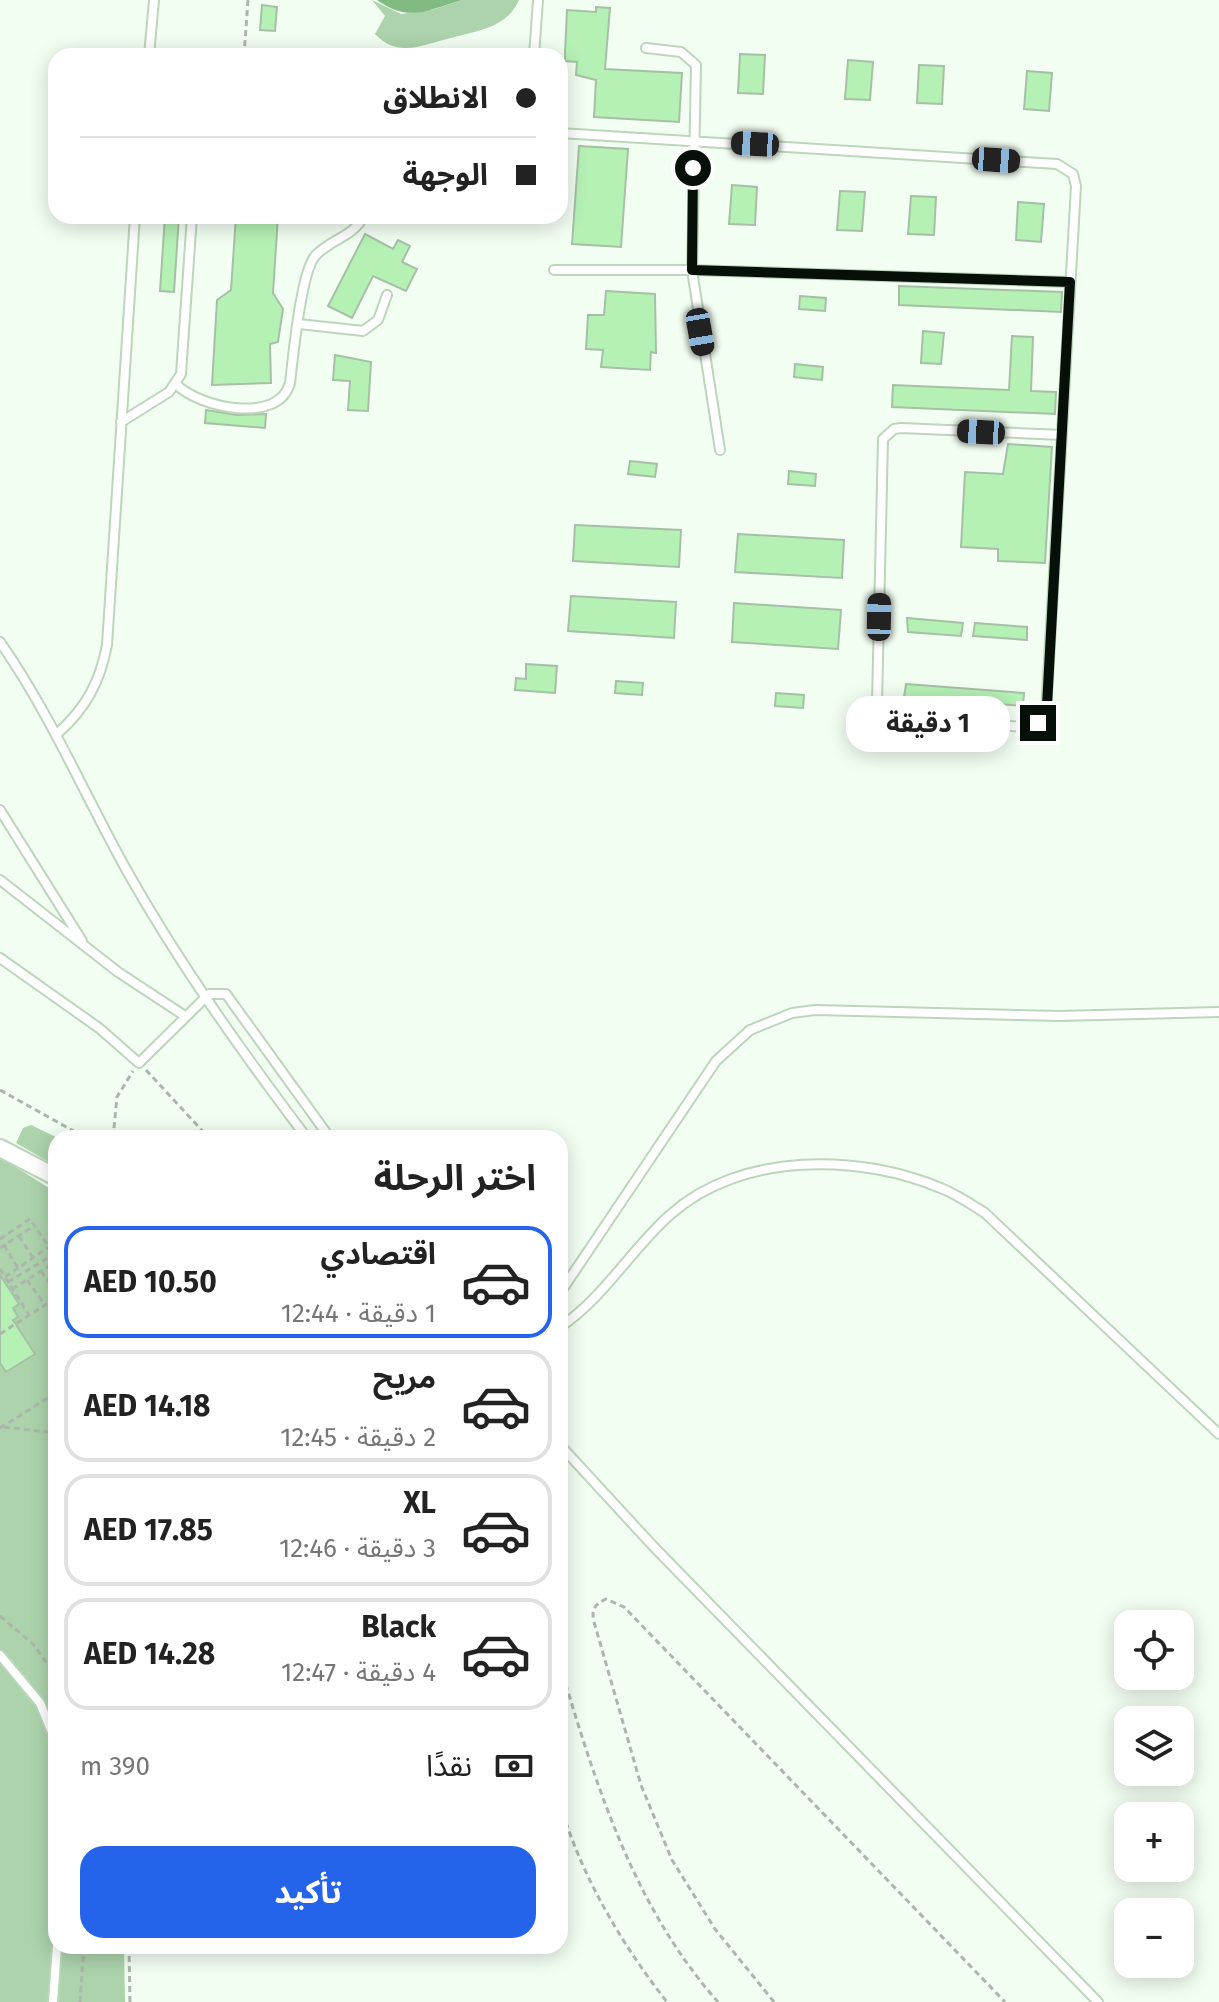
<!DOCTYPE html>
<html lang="ar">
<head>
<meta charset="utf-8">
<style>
	body { margin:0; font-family:"Fira Sans","Noto Sans Arabic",sans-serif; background:#f6f6f6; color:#222; direction:rtl; height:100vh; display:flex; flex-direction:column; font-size:30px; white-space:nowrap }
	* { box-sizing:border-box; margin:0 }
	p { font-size:26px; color:#767676 }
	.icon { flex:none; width:44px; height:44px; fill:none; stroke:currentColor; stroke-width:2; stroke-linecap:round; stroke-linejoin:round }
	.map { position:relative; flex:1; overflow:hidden; direction:ltr }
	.details { position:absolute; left:48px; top:1130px; width:520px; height:824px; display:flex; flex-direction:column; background:#fff; border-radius:24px; box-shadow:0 4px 20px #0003; direction:rtl }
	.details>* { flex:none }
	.guide { position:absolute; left:48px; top:48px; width:520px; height:176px; border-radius:24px; box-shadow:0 4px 20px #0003; direction:rtl; display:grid; align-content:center; height:176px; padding:0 32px; background:#fff }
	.tools { position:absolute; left:1114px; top:1610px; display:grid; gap:16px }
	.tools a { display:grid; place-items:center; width:80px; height:80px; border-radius:16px; background:#fff; box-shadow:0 4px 20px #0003; font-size:40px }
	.end { position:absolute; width:36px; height:36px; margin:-18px; border:10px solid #071008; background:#fff; box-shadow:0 0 0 4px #fff }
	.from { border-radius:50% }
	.bubble { position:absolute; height:56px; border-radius:24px; background:#fff; box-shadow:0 4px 20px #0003; font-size:26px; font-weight:700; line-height:56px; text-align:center; direction:rtl }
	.car { position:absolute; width:24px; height:48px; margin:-24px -12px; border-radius:10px; box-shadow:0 0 6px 2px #0007; background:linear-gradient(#222 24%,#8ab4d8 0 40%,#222 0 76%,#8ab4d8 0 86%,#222 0) }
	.guide b { display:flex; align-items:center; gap:28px; height:76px; font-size:30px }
	.guide b+b { border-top:2px solid #e0e0e0 }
	.guide i { width:20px; height:20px; background:#222 }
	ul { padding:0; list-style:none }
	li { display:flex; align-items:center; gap:24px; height:112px; margin:0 16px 12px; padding:0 16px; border:4px solid #e0e0e0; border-radius:24px }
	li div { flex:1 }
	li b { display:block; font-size:30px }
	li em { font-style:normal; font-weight:700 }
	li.on { border-color:#2563eb }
	li>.icon { width:72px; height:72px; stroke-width:1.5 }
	h2 { padding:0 32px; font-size:36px; line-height:96px }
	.pay { display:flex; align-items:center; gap:20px; height:88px; padding:0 32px; font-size:30px }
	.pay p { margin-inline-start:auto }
	.primary-button { display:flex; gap:16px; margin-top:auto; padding:16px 32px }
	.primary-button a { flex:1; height:92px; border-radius:24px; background:#2563eb; color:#fff; font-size:32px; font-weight:700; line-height:92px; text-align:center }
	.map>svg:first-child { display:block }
	.green { fill:#acd3ac }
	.water { fill:#81bb82 }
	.building { fill:#b5f1b5; stroke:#a6c0a6; stroke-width:2 }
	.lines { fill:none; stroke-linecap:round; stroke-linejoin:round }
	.lane-casing { stroke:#bbd6bb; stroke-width:12 }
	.street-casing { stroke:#bbd6bb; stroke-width:20 }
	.path { stroke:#acb6ac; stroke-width:3; stroke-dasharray:6 4; stroke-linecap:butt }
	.lane { stroke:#fff; stroke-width:8 }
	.street { stroke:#fff; stroke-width:16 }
	.route { stroke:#071008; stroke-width:10 }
</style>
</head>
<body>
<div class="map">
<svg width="1219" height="2002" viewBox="0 0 1219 2002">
	<rect width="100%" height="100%" fill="#f3fef3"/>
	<!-- green -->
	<path class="green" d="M372 0 401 14 435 9 462 0H519C507 28 476 31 451 38 424 44 398 59 375 34L385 16Z
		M31 1125 58 1138 56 1166 16 1143 23 1128Z
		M0 1157 49 1188 54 1200 56 1242 51 1245 56 1253V1946H124L125 2002H0Z"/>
	<!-- water -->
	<path class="water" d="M377 0H462C428 10 409 23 377 0Z"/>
	<!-- building -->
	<path class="building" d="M262 5 277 7 275 31 260 30Z
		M596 7 610 8 605 69 682 73 679 122 594 117 596 80 576 75 577 62 565 61V52L567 10 596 12Z
		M740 54 765 55 763 94 738 93Z
		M848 60 873 62 870 100 845 99Z
		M919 65 944 66 942 104 917 103Z
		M1027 71 1052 73 1049 111 1024 109Z
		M579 146 628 149 621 247 572 244Z
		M732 185 757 187 755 225 729 224Z
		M840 191 865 192 862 231 837 230Z
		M911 196 936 197 934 235 908 234Z
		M1018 202 1044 204 1041 242 1016 240Z
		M165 216H179L174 292 160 291Z
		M236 216H278L273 293 283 309 278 342 270 344 271 383 212 385 217 300 231 290Z
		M365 234 393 249 398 240 410 246 402 262 417 269 406 291 373 276 352 318 328 306Z
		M899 286 1062 292 1061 312 899 305Z
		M606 291 655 294 656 353 651 352 650 370 601 367 603 350 586 349 588 315H604Z
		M800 296 826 298 825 311 799 309Z
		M923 331 944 333 941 364 921 363Z
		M1012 336 1033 337 1031 391 1056 392 1055 414 892 407 893 385 1009 390Z
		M335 355 371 362 368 411 348 410 350 381 333 380Z
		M795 364 823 367 822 380 794 377Z
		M206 410 237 415 266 414 265 428 205 423Z
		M1008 444 1052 447 1045 563 998 561V549L961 547 965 472 1003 474Z
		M630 461 657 464 655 477 628 474Z
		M789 471 816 474 815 486 788 484Z
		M575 525 681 530 679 567 573 561Z
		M738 534 844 540 842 578 735 572Z
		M571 596 676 602 674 638 568 631Z
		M734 603 841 610 838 649 732 642Z
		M907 618 963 623 961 636 908 632Z
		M975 623 1027 627V640L973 636Z
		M526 664 557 666 555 693 515 690 516 678 526 679Z
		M616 681 643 683 642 695 615 693Z
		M906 684 1024 693 1023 706 904 697Z
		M776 693 804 695 803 708 775 706Z
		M0 1275 19 1304 13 1308 18 1317 13 1320 35 1354 6 1372 0 1363Z"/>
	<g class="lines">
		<defs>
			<path id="lane" d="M646 48 681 52 696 65 692 270 720 450
				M149 56 154 0
				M534 56 538 0
				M560 133 1057 164 1073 174 1076 186 1046 713 1038 723 1025 727 889 718 877 703 883 439 894 429 901 428 1062 435
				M554 270H692L1070 282
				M299 324 363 331 378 320 387 295
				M176 384C199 408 279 425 290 383 293 358 301 269 316 255 331 239 353 237 364 216
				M121 422 169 392 181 374 192 216
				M0 642C51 715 84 794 127 871 180 965 242 1052 307 1138
				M58 733C86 708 100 682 107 645L135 216
				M0 810 82 941
				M0 880 118 972 185 1016
				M0 958 99 1028 139 1063 209 994H226L330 1138
				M560 1293 716 1061 750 1030 792 1013 815 1010 1059 1016 1219 1012
				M560 1327C603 1299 632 1248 671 1214 741 1152 860 1153 943 1189 958 1195 972 1205 985 1213L1219 1434
				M560 1445 653 1546 1098 2002
				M0 1655 40 1703 56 1742
				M53 2002 57 1946"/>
			<path id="street" d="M0 1148 56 1177"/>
		</defs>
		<!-- lane casing -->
		<use href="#lane" class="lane-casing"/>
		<!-- street casing -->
		<use href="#street" class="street-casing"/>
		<!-- path -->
		<path class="path" d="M244 56 248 0
			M146 1070 209 1138
			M0 1090 86 1138
			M113 1138 117 1097 133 1071
			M19 1236 33 1258
			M0 1239 30 1219 49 1247
			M4 1245 18 1268
			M0 1248 34 1226
			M0 1269 29 1315
			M41 1271 56 1293
			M5 1277 56 1242
			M27 1280 45 1305
			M8 1282 54 1254 56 1258
			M12 1289 56 1262
			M0 1334 56 1298
			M4 1427 56 1433
			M0 1428 56 1393
			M0 1616 33 1644 56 1676
			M560 1665C596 1785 633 1906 718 2002
			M560 1803C580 1874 622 1945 667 2002
			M129 1946 130 2002
			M80 2002 84 1946
			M774 2002 715 1929 672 1860 641 1785 594 1622C591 1609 595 1604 606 1599L624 1607 1005 2002"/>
		<!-- lane -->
		<use href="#lane" class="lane"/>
		<!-- street -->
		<use href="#street" class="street"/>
	</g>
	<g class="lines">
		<!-- route -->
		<path class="route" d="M693 168 692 270 1070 282 1047 706 1038 723"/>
	</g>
</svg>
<div class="tools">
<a><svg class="icon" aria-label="locate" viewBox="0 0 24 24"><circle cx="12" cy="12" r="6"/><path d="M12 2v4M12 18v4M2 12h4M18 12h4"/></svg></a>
<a><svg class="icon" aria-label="layers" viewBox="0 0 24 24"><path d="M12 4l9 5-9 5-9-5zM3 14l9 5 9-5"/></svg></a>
<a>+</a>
<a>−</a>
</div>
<i class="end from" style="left:693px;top:168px"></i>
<i class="end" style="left:1038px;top:723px"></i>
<div class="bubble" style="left:846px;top:696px;width:164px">1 دقيقة</div>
<i class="car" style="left:755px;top:144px;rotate:273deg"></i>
<i class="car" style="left:996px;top:160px;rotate:94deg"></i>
<i class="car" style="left:700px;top:332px;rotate:170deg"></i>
<i class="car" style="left:981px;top:432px;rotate:273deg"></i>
<i class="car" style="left:879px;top:617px;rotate:1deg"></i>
<div class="guide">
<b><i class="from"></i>الانطلاق</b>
<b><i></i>الوجهة</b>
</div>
<section class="details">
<h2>اختر الرحلة</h2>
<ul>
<li class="on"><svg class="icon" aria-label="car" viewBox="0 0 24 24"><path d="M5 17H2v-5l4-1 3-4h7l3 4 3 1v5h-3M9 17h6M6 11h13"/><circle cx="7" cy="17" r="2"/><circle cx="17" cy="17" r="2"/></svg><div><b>اقتصادي</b><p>1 دقيقة · 12:44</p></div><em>AED 10.50</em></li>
<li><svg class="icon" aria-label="car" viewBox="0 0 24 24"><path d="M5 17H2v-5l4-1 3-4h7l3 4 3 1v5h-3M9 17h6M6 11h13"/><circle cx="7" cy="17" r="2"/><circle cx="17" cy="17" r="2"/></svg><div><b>مريح</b><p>2 دقيقة · 12:45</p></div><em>AED 14.18</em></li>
<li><svg class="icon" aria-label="car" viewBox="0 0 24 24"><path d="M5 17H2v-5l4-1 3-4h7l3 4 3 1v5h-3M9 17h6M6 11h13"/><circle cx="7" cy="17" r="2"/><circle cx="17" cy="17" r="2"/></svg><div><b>XL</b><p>3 دقيقة · 12:46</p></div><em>AED 17.85</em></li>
<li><svg class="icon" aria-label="car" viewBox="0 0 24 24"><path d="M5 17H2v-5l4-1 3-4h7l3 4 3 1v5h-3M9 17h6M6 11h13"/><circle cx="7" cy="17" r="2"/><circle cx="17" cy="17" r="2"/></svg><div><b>Black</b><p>4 دقيقة · 12:47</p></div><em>AED 14.28</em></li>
</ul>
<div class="pay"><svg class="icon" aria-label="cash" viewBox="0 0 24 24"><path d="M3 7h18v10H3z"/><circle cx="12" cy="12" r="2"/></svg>نقدًا<p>390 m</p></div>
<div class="primary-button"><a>تأكيد</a></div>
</section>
</div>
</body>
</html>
